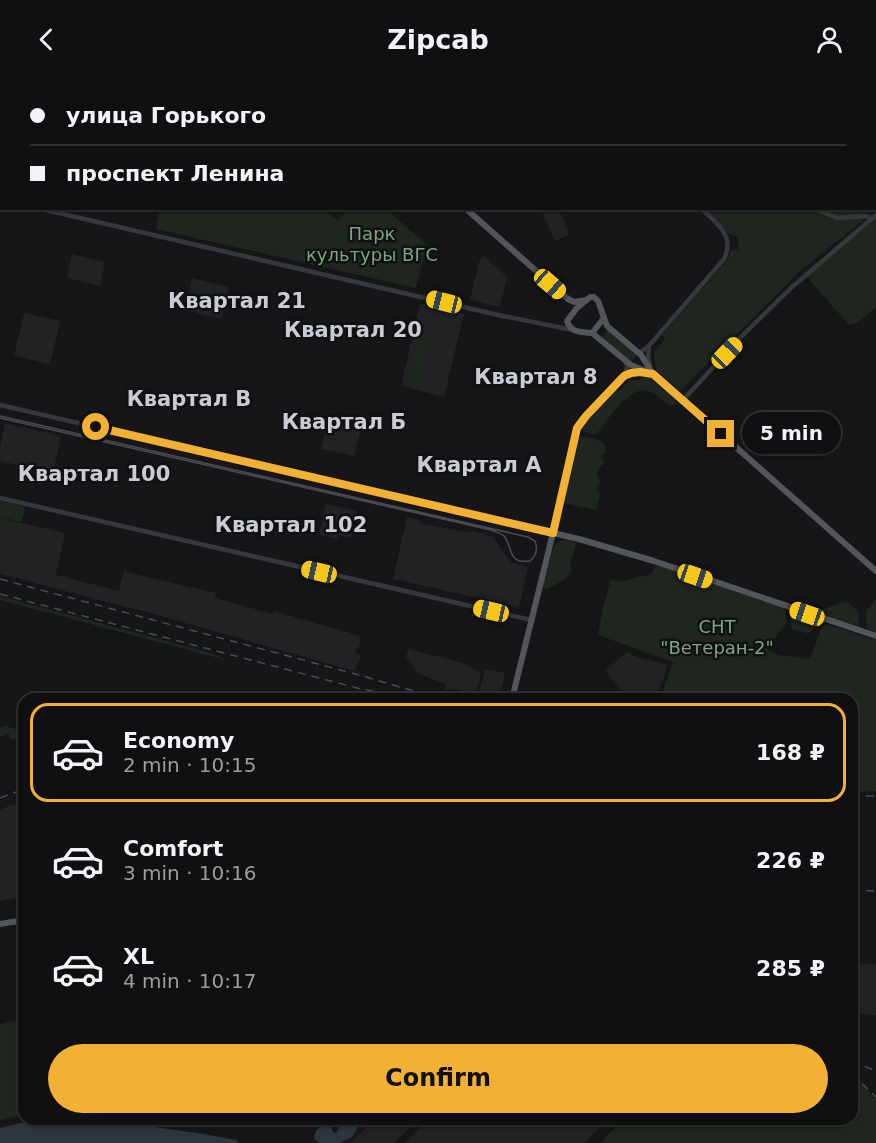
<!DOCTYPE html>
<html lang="en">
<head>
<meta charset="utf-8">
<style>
	body { margin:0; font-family:"DejaVu Sans",sans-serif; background:#1e1e20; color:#f1f3f6; height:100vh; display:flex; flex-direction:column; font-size:22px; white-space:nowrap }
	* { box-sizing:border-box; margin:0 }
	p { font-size:20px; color:#9c9d9f }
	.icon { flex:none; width:33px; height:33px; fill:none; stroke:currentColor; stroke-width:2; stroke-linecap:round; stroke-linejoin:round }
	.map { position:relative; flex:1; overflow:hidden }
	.panel { position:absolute; left:18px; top:615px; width:840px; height:432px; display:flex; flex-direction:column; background:#101012; border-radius:18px; box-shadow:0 2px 4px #0004,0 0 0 2px #303032 }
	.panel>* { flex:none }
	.banner { position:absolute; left:0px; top:0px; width:876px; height:132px; box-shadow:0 2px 4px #0004,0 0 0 2px #303032; display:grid; align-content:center; height:132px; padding:0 30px; background:#101012 }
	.end { position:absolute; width:27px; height:27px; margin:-14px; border:8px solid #f2b134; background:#111; box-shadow:0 0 0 3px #111 }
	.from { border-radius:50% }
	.bubble { position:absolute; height:42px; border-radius:21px; background:#101012; box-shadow:0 2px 4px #0004,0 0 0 2px #303032; font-size:20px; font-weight:700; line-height:42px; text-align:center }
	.car { position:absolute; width:18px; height:36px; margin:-18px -9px; border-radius:8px; box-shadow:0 0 4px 2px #0007; background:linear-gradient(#f5c518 24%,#345 0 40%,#f5c518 0 76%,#345 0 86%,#f5c518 0) }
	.banner b { display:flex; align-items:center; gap:21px; height:57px; font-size:22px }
	.banner b+b { border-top:2px solid #303032 }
	.banner i { width:15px; height:15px; background:#f1f3f6 }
	ul { padding:10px 0 0; list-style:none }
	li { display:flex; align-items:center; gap:18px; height:99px; margin:0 12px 9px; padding:0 18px; border:3px solid transparent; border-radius:18px }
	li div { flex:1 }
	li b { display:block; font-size:22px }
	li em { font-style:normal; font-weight:700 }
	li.current { border-color:#f2b134 }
	li>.icon { width:54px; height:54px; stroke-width:1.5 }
	.button { display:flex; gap:12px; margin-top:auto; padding:12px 30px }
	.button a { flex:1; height:69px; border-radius:36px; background:#f2b134; color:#111; font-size:24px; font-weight:700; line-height:69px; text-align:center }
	header { display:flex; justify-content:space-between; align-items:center; height:78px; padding:0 30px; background:#101012; font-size:27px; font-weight:700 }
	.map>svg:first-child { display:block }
	.built { fill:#222225 }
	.green { fill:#1e261f }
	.water { fill:#2c353c }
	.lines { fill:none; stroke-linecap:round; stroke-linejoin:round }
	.tertiary { stroke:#37383d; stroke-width:4.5 }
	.primary { stroke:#53555c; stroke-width:6 }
	.tram { stroke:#4a4c52; stroke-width:1.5 }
	.rail { stroke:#4a4c52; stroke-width:1.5; stroke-dasharray:8 6; stroke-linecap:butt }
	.route { stroke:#f2b134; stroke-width:8 }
	.labels { text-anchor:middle; stroke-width:5; stroke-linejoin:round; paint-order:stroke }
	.park-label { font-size:18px; fill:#7fa381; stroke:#111113 }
	.quarter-label { font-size:21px; font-weight:bold; fill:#c9ccd4; stroke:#111113 }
</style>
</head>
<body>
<header><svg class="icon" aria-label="back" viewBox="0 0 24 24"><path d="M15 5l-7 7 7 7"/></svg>Zipcab<svg class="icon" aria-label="person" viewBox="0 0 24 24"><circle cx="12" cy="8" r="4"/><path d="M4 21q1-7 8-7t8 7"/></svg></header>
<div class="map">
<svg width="876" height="1065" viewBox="0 0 876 1065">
	<rect width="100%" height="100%" fill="#161618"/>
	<!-- built -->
	<path class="built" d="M541 131H559L560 133 559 134 560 137H562L569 157 555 163Z
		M72 176 105 184 100 208 67 200Z
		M484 178 507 199 500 229 470 222 479 184Z
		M192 200 229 209 221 241 185 232Z
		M420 226 464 236 444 319 401 308Z
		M24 235 60 243 50 286 14 278Z
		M328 343 361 351 354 378 321 371Z
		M5 345 61 358 53 395 0 383V370Z
		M326 426 357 433 351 460 338 457 337 461 319 457Z
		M407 439 420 442V445L458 453 470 454 471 452 493 459 512 485 528 489 519 529 393 501Z
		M0 440 65 455 56 497 119 513 124 492H126V494L216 515 215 520 273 536 274 533 277 534 361 558 359 569 356 571 355 575 361 577 355 593 157 537 0 496Z
		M408 571 464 585 481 595 477 611 475 616 454 611 451 612 445 611V606L419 596 406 579Z
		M628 573 631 577 668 587 656 621H629L605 593Z
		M485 591 505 595 499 620 479 614Z
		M24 724V818L0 823V732L11 727Z
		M852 885 876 886V937L852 936Z
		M375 1041H419L394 1065H350Z
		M429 1041H608L584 1065H405Z"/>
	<!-- green -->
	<path class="green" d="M875 123 876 127 875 132C865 137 847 140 835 137 829 136 822 133 816 131L874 130Z
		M160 131H326L325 133 338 143 349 131H366L368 132 370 131H386L427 167 416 210 156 151Z
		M704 131H805L835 142 863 139 865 141 801 192 680 313 656 292 654 274 665 261 662 257 728 181 731 172H737L739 168 738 161 736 158 728 155Z
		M876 138V229L857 245 849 247 806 198Z
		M609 251 637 277 632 283H630L601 259Z
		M421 261H426L430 267 421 303C416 309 410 307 408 300L417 264Z
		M645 298H647L675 320 676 326 671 328C664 324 658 317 651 314 631 304 608 342 597 356H592L580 352 581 348 612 313 615 311 619 313 630 302H640Z
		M580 359C592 359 607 361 606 375L601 379 604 383 603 386 600 389 597 397 600 403 596 413 600 415 596 432 563 425 577 362Z
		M0 423 24 428 25 432 21 444 0 439Z
		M570 461 576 465 570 489 572 492C567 502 556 506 547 511L542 509 554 468C559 463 563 462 570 461Z
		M658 487 782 530 786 533 787 545 766 570 778 577 810 581 821 551 825 547 836 549 876 562V713L852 714V621H660L673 584 598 557 603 529 611 501 620 504 651 496 655 489Z
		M0 518 211 575 230 583 0 522Z
		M876 521V555L867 551 866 535V533Z
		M846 523 858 533 859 548 857 549 819 536 818 534V533Z
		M791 533 821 543V545L809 555H806L792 551C790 546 789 538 791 533Z
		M5 648 24 653V663L10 661 9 655 0 659V650Z
		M19 942 21 945 24 956V1037L0 1042V946Z
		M852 996 876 1021V1065H600L623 1041H852Z"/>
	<!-- water -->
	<path class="water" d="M351 1041H366L359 1048 352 1059 340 1065H320L314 1061 316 1052 329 1044 334 1055 337 1054 340 1047 345 1049 349 1046Z
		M34 1042 155 1049 204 1056 236 1062 239 1065H0V1050Z"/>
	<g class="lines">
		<!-- tertiary -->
		<path class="tertiary" d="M567 0 569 2
			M0 122H2
			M37 130 498 237 573 252
			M812 130 837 140 866 138 871 140
			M649 270 648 279 650 288
			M636 272 640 274 647 270 724 181C736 157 716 145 701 130
			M624 298 633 294 645 295
			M683 322 743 257 791 210 876 137
			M0 327 553 455 577 350 587 338 625 295 627 288 625 283
			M0 420 531 542"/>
		<!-- primary -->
		<path class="primary" d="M317 0 318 2
			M465 130 568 221 574 224 586 222
			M592 255C581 254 571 255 567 243L577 230 590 219H594L598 223 607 248 641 277 653 296 876 493
			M592 255 631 287 653 296
			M592 255 604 240
			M512 621 553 455 579 461 654 483 876 558
			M0 846 24 842"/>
		<!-- tram -->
		<path class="tram" d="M0 338 528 459 535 463C538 471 537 477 530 483 507 486 513 469 504 458 501 455 495 454 491 452L0 340"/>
		<!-- rail -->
		<path class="rail" d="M0 501 359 597 441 621
			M0 516 361 611 407 619
			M852 718H876
			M0 720 24 711
			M852 812 876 813
			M852 983 876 993
			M852 996 876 1019"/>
	</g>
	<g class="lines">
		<!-- route -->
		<path class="route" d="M96 349 553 455 577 350 586 338 624 298 631 295 640 294 653 296 721 356"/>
	</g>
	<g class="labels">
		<!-- park labels -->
		<g class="park-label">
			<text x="372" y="162">Парк<tspan x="372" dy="21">культуры ВГС</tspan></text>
			<text x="717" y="555">СНТ<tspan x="717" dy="21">"Ветеран-2"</tspan></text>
		</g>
		<!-- quarter labels -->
		<g class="quarter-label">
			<text x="237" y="230">Квартал 21</text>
			<text x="353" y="259">Квартал 20</text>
			<text x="536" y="306">Квартал 8</text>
			<text x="189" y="328">Квартал В</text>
			<text x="344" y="351">Квартал Б</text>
			<text x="479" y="394">Квартал А</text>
			<text x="94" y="403">Квартал 100</text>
			<text x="291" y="454">Квартал 102</text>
		</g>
	</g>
</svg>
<i class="end from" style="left:96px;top:349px"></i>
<i class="end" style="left:721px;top:356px"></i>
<div class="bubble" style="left:742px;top:334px;width:99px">5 min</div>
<i class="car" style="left:550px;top:206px;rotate:131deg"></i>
<i class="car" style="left:444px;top:224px;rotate:284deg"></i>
<i class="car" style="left:727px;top:275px;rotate:44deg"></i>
<i class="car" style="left:319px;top:494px;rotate:283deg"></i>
<i class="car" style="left:695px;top:498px;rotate:109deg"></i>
<i class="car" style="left:491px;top:533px;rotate:283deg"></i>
<i class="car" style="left:807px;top:536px;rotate:289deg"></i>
<div class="banner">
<b><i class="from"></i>улица Горького</b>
<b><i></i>проспект Ленина</b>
</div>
<section class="panel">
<ul>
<li class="current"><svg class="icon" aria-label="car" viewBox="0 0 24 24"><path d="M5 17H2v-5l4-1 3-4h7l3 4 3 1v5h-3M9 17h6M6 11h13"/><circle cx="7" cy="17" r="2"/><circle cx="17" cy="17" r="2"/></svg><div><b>Economy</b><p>2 min · 10:15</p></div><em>168 ₽</em></li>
<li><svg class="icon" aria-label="car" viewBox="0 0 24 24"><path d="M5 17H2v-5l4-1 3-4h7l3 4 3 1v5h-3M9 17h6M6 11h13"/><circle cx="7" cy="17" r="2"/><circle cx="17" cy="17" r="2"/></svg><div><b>Comfort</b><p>3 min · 10:16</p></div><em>226 ₽</em></li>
<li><svg class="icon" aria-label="car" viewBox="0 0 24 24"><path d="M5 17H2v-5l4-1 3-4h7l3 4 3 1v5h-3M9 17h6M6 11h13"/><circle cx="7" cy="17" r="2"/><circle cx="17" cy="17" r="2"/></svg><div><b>XL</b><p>4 min · 10:17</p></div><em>285 ₽</em></li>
</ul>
<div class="button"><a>Confirm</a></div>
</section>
</div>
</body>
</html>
